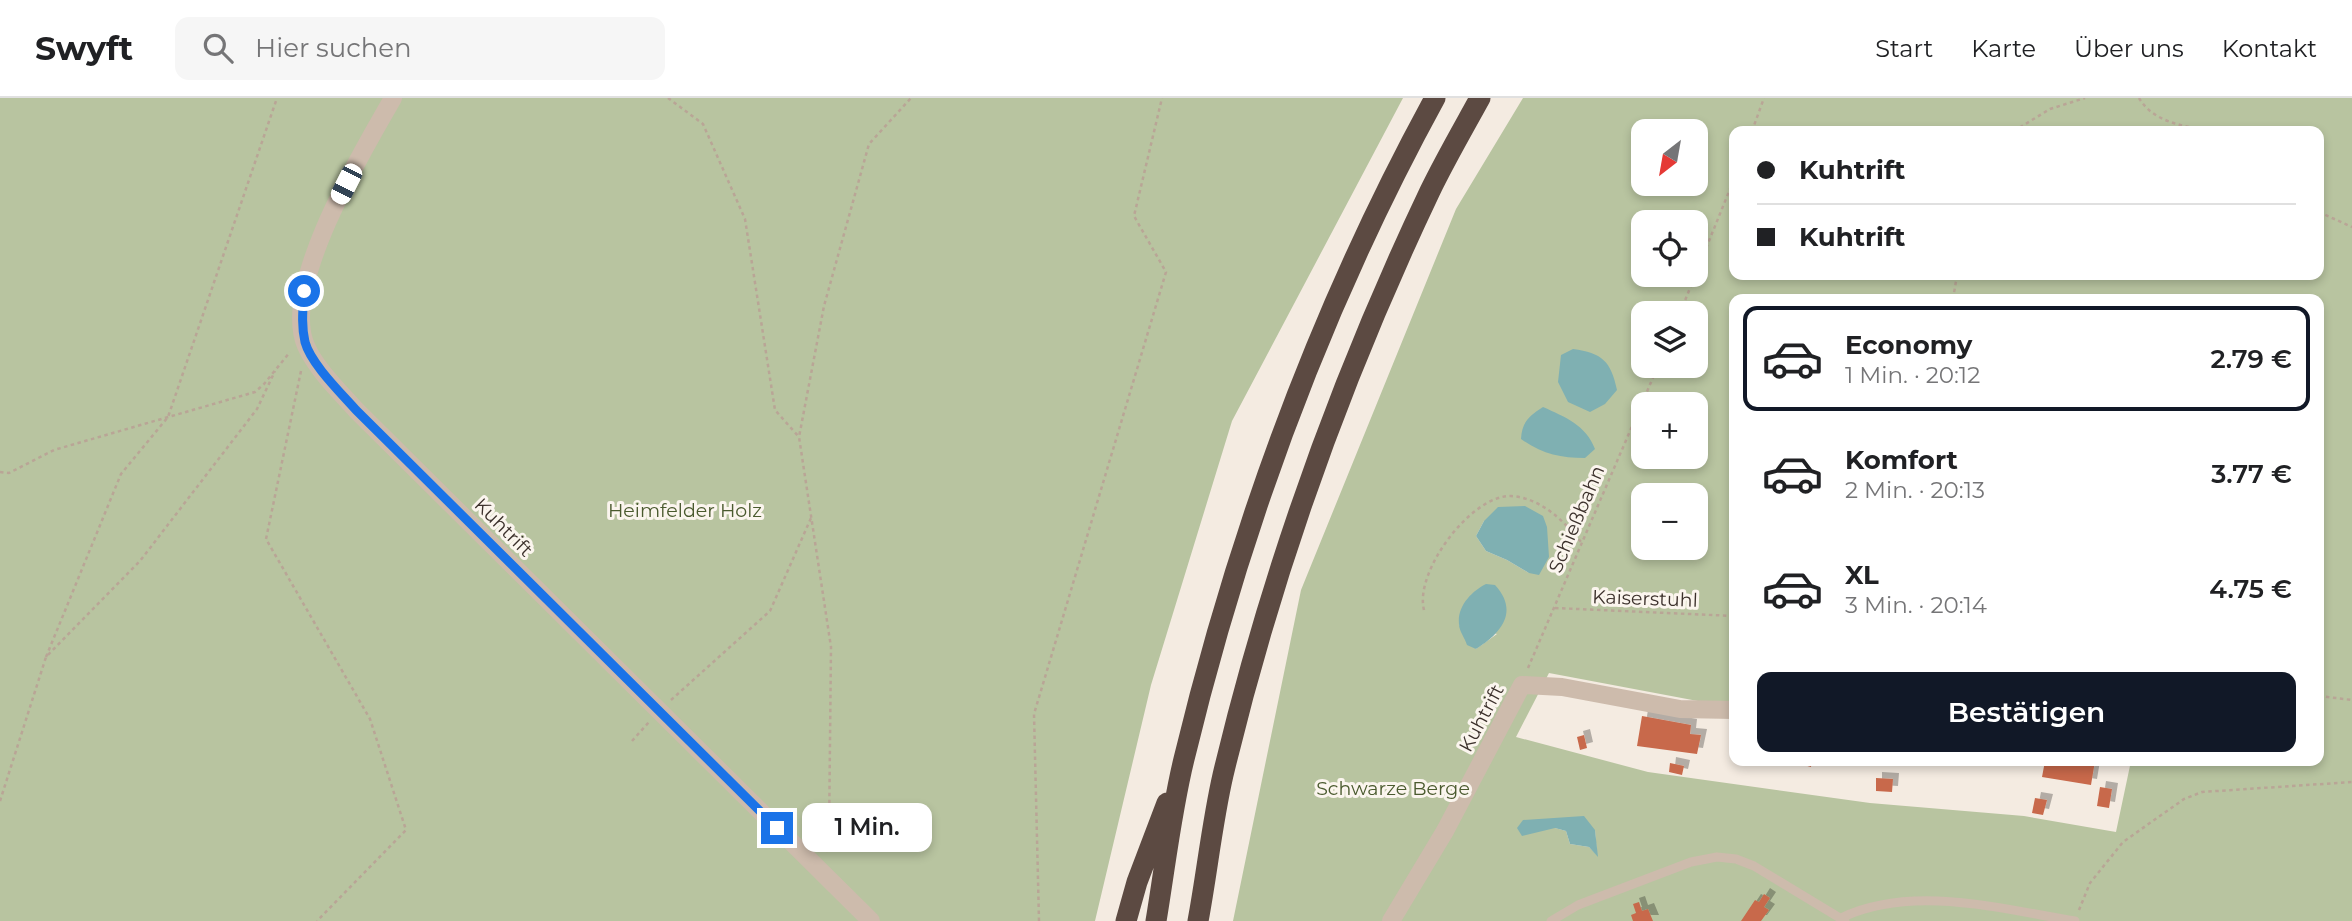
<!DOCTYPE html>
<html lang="de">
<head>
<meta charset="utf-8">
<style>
	body { margin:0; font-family:Montserrat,sans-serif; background:#f6f6f6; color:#202124; height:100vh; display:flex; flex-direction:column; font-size:26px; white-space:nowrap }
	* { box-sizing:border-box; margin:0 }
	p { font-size:23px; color:#757577 }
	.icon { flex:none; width:38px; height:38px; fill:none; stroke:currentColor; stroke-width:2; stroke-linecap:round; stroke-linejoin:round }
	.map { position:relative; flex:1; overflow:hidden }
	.panel { position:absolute; left:1729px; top:196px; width:595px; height:472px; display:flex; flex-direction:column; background:#fff; border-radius:14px; box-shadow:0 4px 10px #0003 }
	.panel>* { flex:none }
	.hud { position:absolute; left:1729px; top:28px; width:595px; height:154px; border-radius:14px; box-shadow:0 4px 10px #0003; display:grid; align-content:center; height:154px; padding:0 28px; background:#fff }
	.needle { width:46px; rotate:211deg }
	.fabs { position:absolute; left:1631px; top:21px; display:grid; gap:14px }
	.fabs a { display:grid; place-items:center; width:77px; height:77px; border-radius:14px; background:#fff; box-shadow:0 4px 10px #0003; font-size:35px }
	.end { position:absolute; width:32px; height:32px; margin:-16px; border:9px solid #1a73e8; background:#fff; box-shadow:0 0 0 4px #fff }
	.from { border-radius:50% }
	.bubble { position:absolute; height:49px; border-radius:14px; background:#fff; box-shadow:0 4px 10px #0003; font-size:23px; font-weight:600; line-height:49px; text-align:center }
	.car { position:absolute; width:21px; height:42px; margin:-21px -10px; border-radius:9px; box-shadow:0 0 5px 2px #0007; background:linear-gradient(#fff 24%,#345 0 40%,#fff 0 76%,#345 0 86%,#fff 0) }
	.hud b { display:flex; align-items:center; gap:24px; height:66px; font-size:26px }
	.hud b+b { border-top:2px solid #e0e0e0 }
	.hud i { width:18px; height:18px; background:#202124 }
	ul { padding:12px 0 0; list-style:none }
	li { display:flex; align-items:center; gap:21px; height:105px; margin:0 14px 10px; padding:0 14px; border:4px solid transparent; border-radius:14px }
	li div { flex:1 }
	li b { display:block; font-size:26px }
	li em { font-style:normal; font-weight:600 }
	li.active { border-color:#111827 }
	li>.icon { width:63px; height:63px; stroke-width:1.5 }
	.button { display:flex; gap:14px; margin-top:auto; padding:14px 28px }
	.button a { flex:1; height:80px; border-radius:14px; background:#111827; color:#fff; font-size:28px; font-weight:600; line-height:80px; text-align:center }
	header { display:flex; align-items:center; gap:42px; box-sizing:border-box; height:98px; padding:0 35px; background:#fff; border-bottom:2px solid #e0e0e0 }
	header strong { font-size:33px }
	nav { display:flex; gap:38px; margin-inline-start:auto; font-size:24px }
	.search { width:490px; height:63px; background:#f6f6f6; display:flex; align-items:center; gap:18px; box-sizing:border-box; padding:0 24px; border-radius:14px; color:#757577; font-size:26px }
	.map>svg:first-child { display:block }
	.green { fill:#b8c4a0; fill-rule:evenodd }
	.water { fill:#7fb0b2 }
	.building { fill:#c8694b; filter:url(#shadow) }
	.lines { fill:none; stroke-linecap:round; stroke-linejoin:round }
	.path { stroke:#b9a596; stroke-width:2.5; stroke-dasharray:3.5 3.5; stroke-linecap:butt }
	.service { stroke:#cdbbac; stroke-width:9 }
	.minor { stroke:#cdbbac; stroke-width:18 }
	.motorway { stroke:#5c4a42; stroke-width:21 }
	.route { stroke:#1a73e8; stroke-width:9 }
	.labels { text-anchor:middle; stroke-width:6; stroke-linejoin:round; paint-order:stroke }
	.park-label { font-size:19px; fill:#4a5a2e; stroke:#fbf5ee }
	.street-label { font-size:19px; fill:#3b302b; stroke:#fbf5ee }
</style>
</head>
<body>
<header>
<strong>Swyft</strong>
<div class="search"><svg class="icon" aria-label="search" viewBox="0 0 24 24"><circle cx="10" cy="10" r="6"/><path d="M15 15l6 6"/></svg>Hier suchen</div>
<nav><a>Start</a><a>Karte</a><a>Über uns</a><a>Kontakt</a></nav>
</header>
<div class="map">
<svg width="2352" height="823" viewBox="0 0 2352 823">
	<defs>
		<filter id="shadow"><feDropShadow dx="6" dy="-6" stdDeviation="0" flood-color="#0004"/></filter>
	</defs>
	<rect width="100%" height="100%" fill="#f4ebe1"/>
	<!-- green -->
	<path class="green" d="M0 0H1403L1232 323 1151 587 1095 823H0Z
		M1523 0H2352V823H1233L1301 492 1456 111ZM1643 33H1696V86H1643ZM1734 33H2319V177H1734ZM1643 124H1696V177H1643ZM1734 201H2319V663H2131L2116 734 2024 718 1870 705 1648 674 1516 639 1549 575 1703 604 1734 603ZM1643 215H1696V268H1643ZM1643 306H1696V359H1643ZM1643 397H1696V450H1643ZM1484 423 1529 475 1507 462 1486 453 1476 438ZM1459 526 1497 536 1476 551 1465 540ZM1555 730 1595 732 1597 757 1589 749 1570 746 1566 733Z"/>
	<!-- water -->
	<path class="water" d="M1573 251C1602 255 1611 263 1617 292L1605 306 1590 314 1568 304 1558 284 1561 257Z
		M1543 309C1565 319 1586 327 1595 351L1585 360C1560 360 1542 356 1521 341 1522 324 1529 318 1543 309Z
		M1525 408 1543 418 1547 429 1549 459 1539 477 1529 475 1507 462 1486 453 1476 438 1484 423 1498 409Z
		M1486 486 1495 487C1519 513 1502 535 1476 551L1467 547C1465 540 1459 533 1459 526 1457 508 1472 493 1486 486Z
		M1584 718 1595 732 1598 759 1589 749 1570 746 1566 733 1555 730 1522 738 1517 730 1523 722Z"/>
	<!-- building -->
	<path class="building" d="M1642 618 1691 627 1690 636 1701 637 1697 656 1637 648Z
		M1584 637 1587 650 1580 652 1577 639Z
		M1800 663H1812L1811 669 1800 666Z
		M2045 663H2095L2091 687 2042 679Z
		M1670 665 1684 668 1682 677 1669 674Z
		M1876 680 1893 681 1892 694 1876 693Z
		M2100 689 2112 691 2109 710 2097 708Z
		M2035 700 2047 702 2043 717 2032 715Z
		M1764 796 1770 800 1764 809 1769 812 1761 823H1741L1755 802 1759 804Z
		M1639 804 1642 813 1648 811 1653 823H1633L1631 817 1636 815 1633 806Z"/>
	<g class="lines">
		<!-- path -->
		<path class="path" d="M668 0 703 26 745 121 775 312 799 339
			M2139 0C2153 24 2183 28 2209 33
			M1752 33 1764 0
			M2014 33 2050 11 2085 0
			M2319 114 2352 129
			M1953 201 1957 177
			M1680 215 1734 81
			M301 273 266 441 370 621 406 732 317 823
			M0 374 9 375 54 352 255 294 264 286 290 254
			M1555 510 1734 518
			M1424 512C1414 474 1471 397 1511 398 1541 400 1564 423 1581 444
			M46 559 121 376 168 319 277 0
			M1528 570 1658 268
			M2319 598 2352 602
			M671 602 770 513 811 420
			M632 643 649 624
			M0 703 46 559 140 463 257 311 275 273
			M826 754 829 739 831 549 799 339 824 208 869 46 911 0
			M2079 812 2090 785 2123 744 2184 701 2202 694 2352 684
			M1039 823 1034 616 1166 174 1134 118 1162 0"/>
		<!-- service -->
		<path class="service" d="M1841 820C1912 786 2001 811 2075 823
			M1551 823 1578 807 1691 764 1717 759 1736 761 1754 768 1845 823"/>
		<!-- minor -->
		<path class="minor" d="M393 0C363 53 280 188 306 248 317 272 339 293 356 312L871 823
			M1391 823 1445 733 1522 587 1562 589 1680 611 1734 612"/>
		<!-- motorway -->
		<path class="motorway" d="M1126 823 1137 784 1167 705
			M1156 823C1165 769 1171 714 1184 661 1240 429 1320 210 1435 0
			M1198 823C1207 775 1212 725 1223 677 1271 476 1341 280 1430 93 1445 62 1463 31 1480 0"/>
	</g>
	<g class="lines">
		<!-- route -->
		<path class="route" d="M304 193C303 210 301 227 305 244 311 266 341 295 356 312L777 730"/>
	</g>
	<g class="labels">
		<!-- park labels -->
		<g class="park-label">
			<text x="685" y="419">Heimfelder Holz</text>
			<text x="1393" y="697">Schwarze Berge</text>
		</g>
		<!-- street labels -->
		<g class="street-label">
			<text transform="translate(1576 421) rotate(-67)" y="7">Schießbahn</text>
			<text transform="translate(504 429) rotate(45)" y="7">Kuhtrift</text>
			<text transform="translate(1645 500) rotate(2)" y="7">Kaiserstuhl</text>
			<text transform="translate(1481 620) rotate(-62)" y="7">Kuhtrift</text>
		</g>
	</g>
</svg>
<div class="fabs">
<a><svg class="needle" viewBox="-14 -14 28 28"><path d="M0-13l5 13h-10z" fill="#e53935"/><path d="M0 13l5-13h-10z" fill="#757577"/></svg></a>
<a><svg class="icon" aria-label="locate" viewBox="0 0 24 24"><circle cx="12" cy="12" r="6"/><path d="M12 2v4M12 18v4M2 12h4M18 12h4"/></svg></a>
<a><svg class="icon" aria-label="layers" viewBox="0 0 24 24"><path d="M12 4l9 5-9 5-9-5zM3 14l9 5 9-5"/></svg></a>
<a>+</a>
<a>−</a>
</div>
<i class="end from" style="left:304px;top:193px"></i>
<i class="end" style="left:777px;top:730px"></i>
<div class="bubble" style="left:802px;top:705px;width:130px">1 Min.</div>
<i class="car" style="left:346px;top:86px;rotate:207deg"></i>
<div class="hud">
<b><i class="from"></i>Kuhtrift</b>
<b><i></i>Kuhtrift</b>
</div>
<section class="panel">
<ul>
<li class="active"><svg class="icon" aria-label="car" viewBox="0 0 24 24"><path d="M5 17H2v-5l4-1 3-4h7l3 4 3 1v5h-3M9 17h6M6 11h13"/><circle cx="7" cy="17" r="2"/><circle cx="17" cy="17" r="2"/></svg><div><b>Economy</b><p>1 Min. · 20:12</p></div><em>2.79 €</em></li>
<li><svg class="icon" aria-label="car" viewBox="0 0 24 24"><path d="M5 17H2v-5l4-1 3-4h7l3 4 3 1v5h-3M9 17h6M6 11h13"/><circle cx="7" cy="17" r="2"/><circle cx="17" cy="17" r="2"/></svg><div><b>Komfort</b><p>2 Min. · 20:13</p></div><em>3.77 €</em></li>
<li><svg class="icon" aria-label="car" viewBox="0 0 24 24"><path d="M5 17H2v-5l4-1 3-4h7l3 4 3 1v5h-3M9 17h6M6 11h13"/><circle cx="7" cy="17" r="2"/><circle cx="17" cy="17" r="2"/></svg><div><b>XL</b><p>3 Min. · 20:14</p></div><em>4.75 €</em></li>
</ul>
<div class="button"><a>Bestätigen</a></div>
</section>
</div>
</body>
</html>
